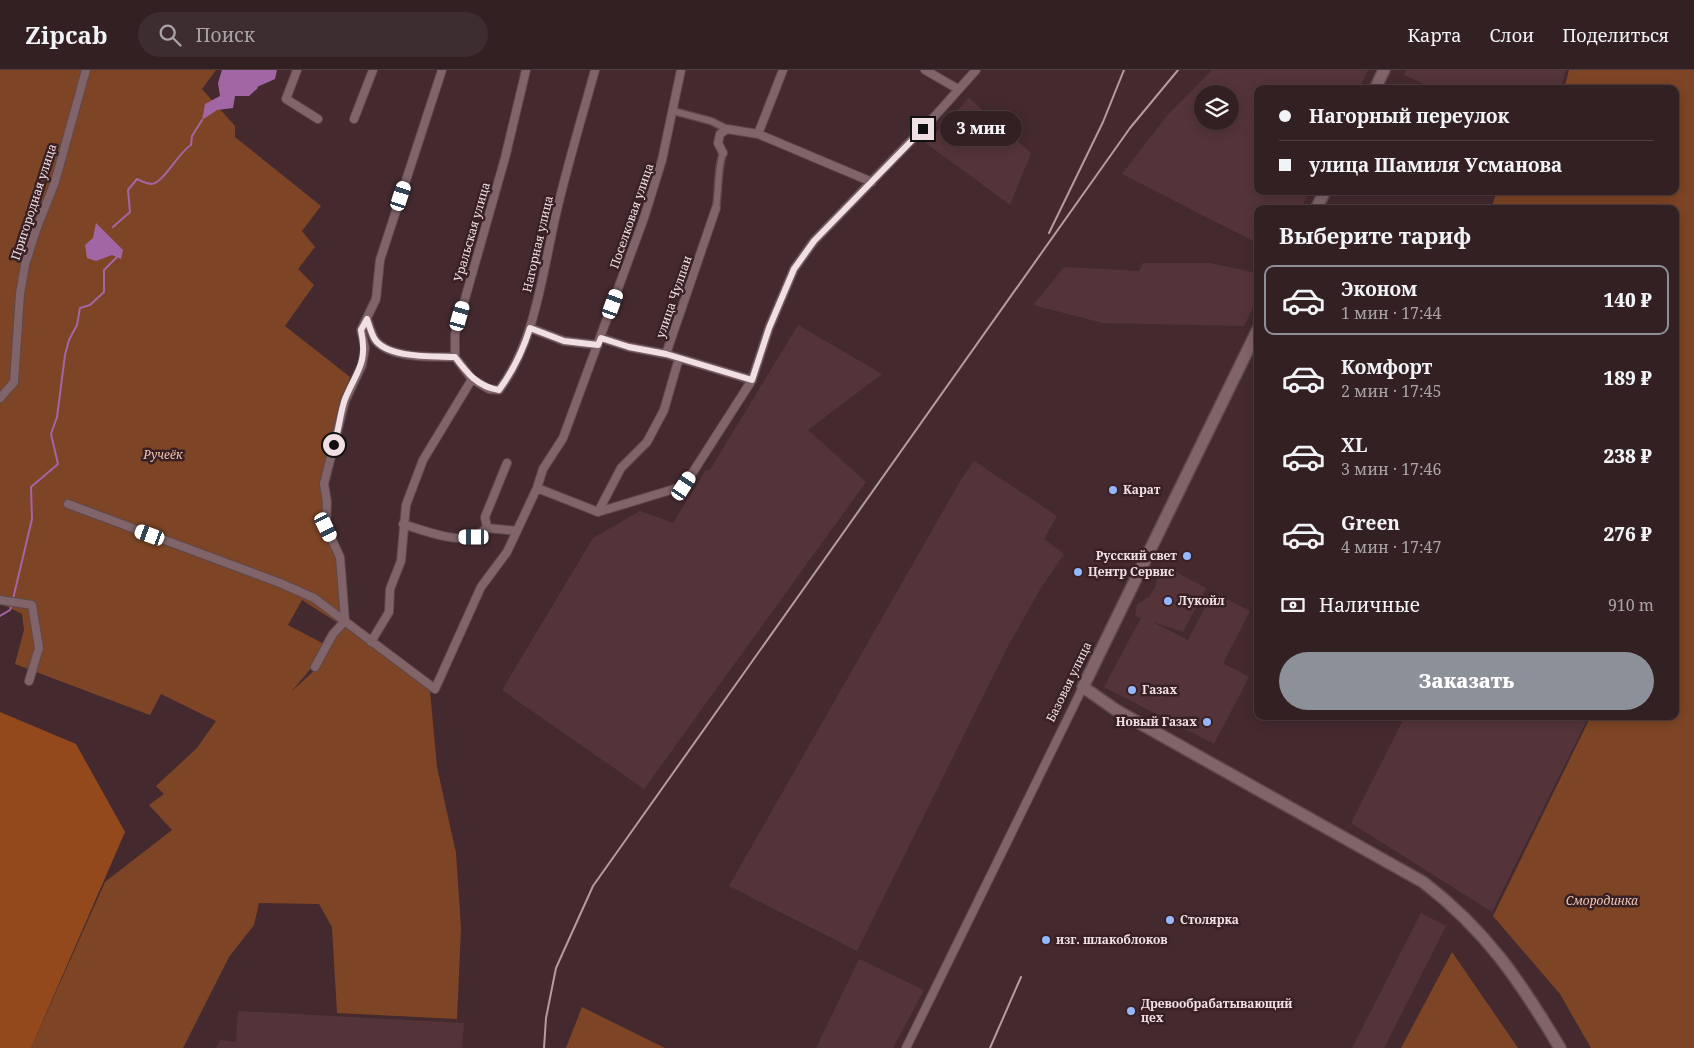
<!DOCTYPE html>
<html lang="ru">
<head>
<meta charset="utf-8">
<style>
	body { margin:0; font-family:"Noto Serif",serif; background:#3e2d30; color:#f1f3f6; height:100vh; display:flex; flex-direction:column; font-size:19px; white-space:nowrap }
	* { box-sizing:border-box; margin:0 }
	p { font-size:16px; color:#a9a3a6 }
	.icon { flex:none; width:28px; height:28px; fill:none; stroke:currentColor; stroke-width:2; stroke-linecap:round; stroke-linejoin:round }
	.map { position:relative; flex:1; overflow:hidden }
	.details { position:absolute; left:1254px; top:135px; width:425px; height:515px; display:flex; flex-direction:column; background:#332023; border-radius:10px; box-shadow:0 2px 12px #0003,0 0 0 1px #4e3e41 }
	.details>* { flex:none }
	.hud { position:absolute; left:1254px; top:15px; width:425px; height:110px; border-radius:10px; box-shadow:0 2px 12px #0003,0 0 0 1px #4e3e41; display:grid; align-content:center; height:110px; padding:0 25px; background:#332023 }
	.controls { position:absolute; left:1194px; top:15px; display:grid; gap:10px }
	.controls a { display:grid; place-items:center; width:45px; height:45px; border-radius:50%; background:#332023; box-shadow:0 2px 12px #0003,0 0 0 1px #4e3e41; font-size:25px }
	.end { position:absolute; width:22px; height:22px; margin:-11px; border:6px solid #f1e0e3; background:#111; box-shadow:0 0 0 2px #111 }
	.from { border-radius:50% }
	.bubble { position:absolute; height:35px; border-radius:18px; background:#332023; box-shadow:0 2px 12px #0003,0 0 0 1px #4e3e41; font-size:16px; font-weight:800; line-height:35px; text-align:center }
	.car { position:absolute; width:15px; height:30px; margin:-15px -8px; border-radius:6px; box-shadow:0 0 4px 1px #0007; background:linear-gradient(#fff 24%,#345 0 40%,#fff 0 76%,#345 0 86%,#fff 0) }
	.hud b { display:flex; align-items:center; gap:18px; height:48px; font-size:19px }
	.hud b+b { border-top:1px solid #4e3e41 }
	.hud i { width:12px; height:12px; background:#f1f3f6 }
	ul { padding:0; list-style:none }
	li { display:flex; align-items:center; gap:15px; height:70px; margin:0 10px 8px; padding:0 15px; border:2px solid transparent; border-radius:10px }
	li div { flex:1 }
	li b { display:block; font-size:19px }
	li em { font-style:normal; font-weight:800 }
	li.selected { border-color:#8c9099 }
	li>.icon { width:45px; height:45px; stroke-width:1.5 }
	h2 { padding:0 25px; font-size:22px; line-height:60px }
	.pay { display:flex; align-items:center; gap:12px; height:55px; padding:0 25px; font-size:19px }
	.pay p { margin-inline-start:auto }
	.cta { display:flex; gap:10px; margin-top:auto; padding:10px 25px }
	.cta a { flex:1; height:58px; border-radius:30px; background:#8c9099; color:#fff; font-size:20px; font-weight:800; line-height:58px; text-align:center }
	header { display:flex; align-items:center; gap:30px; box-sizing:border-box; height:70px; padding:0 25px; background:#332023; border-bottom:1px solid #4e3e41 }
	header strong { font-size:24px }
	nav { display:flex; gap:28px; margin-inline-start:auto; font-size:18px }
	.search { width:350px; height:45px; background:#3e2d30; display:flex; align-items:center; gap:12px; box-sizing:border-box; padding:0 18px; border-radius:28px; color:#a9a3a6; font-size:19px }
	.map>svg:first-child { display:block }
	.built { fill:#543439; fill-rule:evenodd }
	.green { fill:#7d4525 }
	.forest { fill:#94491d }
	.water { fill:#a366a5 }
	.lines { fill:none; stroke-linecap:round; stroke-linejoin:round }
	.stream { stroke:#a366a5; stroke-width:2 }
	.pedestrian-casing { stroke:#5d484c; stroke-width:9 }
	.minor-casing { stroke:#5d484c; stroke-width:10 }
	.secondary-casing { stroke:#5d484c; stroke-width:14 }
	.pedestrian { stroke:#816469; stroke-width:6 }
	.minor { stroke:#816469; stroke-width:8 }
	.secondary { stroke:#816469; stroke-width:11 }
	.rail { stroke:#b19da0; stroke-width:2 }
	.route { stroke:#f1e0e3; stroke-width:6 }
	.poi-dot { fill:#94b7fd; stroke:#392025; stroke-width:2 }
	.labels { text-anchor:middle; stroke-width:5; stroke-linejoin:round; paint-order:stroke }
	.street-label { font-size:12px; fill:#f1e0e3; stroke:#392025 }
	.park-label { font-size:12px; font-style:italic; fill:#f0c5af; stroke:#392025 }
	.poi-label { font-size:12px; font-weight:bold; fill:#f1e0e3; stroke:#392025; text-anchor:start }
</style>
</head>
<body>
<header>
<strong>Zipcab</strong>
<div class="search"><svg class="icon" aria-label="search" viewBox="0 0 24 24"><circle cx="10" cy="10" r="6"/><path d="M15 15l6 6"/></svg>Поиск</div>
<nav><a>Карта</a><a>Слои</a><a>Поделиться</a></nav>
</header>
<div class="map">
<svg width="1694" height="978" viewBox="0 0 1694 978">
	<rect width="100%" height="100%" fill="#442a2f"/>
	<!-- built -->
	<path class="built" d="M1212 0H1368L1359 19H1258V121H1309L1301 139H1258L1257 173 1122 104 1166 47ZM1202 24H1230V51H1202Z
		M1406 0H1566L1561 19H1435L1404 5Z
		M969 28 1031 83 1010 135 926 73Z
		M1143 193H1210L1257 203V229L1244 256 1103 253 1033 235 1064 197 1139 201Z
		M798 255 882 304 808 360 866 412 644 719 502 620 593 468 640 441 673 453 705 401 710 400Z
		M974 391 1057 446 1044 469 1064 484 1041 518 1007 578 857 881 729 816 962 408Z
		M1163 495 1206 518 1183 562 1151 551 1188 570 1213 522 1250 541 1223 593 1249 607 1214 674 1104 617 1141 548 1135 546 1137 534 1149 527 1155 517 1158 507 1156 500Z
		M1405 646H1589L1492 842 1351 753Z
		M1421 843 1446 856 1384 978H1352Z
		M859 889 924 920 893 978H816Z
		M238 941 464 953 462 978H216L220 970 236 972Z"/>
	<!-- green -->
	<path class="green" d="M0 0H83L51 119 24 193 11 311 0 324Z
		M88 0H216L202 19 235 56V67L321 136 302 161 315 177 298 199 314 215 285 256 350 307 323 414 325 457 339 488 342 546 338 553 302 530 288 555 324 574 313 596 291 622 317 598 335 566 347 557 430 621 437 697 456 783 461 858 457 949 337 943 332 857 319 834 259 833 254 855 229 887 183 978H31L105 812 172 760 149 735 164 724 156 716 197 678 216 651 161 624 150 645 15 594 24 560 22 544 0 533V334L16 312 21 226 27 193Z
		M1569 0H1694V978H1591L1560 924 1493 846 1591 646H1675V139H1491L1497 121H1675V19H1564Z
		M1452 882 1518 978H1401Z
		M582 937 665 978H566Z"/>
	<!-- forest -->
	<path class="forest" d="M0 642 76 674 125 762 31 978H0Z"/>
	<!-- water -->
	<path class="water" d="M222 0H277L275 9 257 17 258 18 249 26H235L233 38 217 40 202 50 205 34 220 26 218 13Z
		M96 153 123 180 121 189 112 185 96 191 87 188 85 175 93 168Z"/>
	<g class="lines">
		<!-- stream -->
		<path class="stream" d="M113 157 130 142 128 120 137 109C141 111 148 114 152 114 163 113 179 82 191 75L192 66 202 50
			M13 529 32 449 31 417 58 394 51 364 57 347 65 285 69 270 77 255 80 238 90 235 104 222V200L118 186
			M0 546 10 540 12 534"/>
		<defs>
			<path id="pedestrian" d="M673 41 711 51 727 59
				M716 138C719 120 717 100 723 83"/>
			<path id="minor" d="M297 0 286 29 318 49
				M925 0 958 19
				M354 49 373 0
				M758 64 783 0
				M723 83 718 73 720 64 727 59 758 64 872 112
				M367 249C369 255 371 262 374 268 386 289 434 287 455 287
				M530 258 564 271 598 275
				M601 268 629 277 666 284
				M679 288 752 310
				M472 309 489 319 499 320C536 272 543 198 557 140 568 93 582 47 595 0
				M0 328 14 312 20 224 25 195 36 160 55 112 86 0
				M537 418 598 442 684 416 752 310 769 258 794 199 814 171 935 46 976 0
				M68 434 280 513 314 528 435 619 481 517 507 482 537 418 543 399 563 368 644 148 662 90 681 0
				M598 442 621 398 647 372 664 340 679 288 666 284 716 138
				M403 454C422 460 453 472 473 467 478 466 483 460 487 458L517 461
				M487 458 485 447 507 393
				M0 530 32 535 39 578 29 611
				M371 572 389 542 390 519 401 491 406 435 423 390 472 309 455 287V264L505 88 526 0
				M315 597 333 564 345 551 340 487 326 457 327 432 324 414 345 331 362 295 365 278 361 260 376 229 380 190 442 0
				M906 978 1083 617"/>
			<path id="secondary" d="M1375 19 1384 0
				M1316 139 1325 121
				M1258 259 1083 617 1116 640 1423 812C1486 860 1520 911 1560 978"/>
		</defs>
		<!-- pedestrian casing -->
		<use href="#pedestrian" class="pedestrian-casing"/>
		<!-- minor casing -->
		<use href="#minor" class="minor-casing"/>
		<!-- secondary casing -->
		<use href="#secondary" class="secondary-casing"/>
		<!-- pedestrian -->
		<use href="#pedestrian" class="pedestrian"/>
		<!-- minor -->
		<use href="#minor" class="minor"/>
		<!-- secondary -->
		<use href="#secondary" class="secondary"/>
		<!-- rail -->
		<path class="rail" d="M1049 163 1103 52 1124 0
			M544 978 546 948 556 898 593 816 1130 58 1178 0
			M990 978 1021 907"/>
	</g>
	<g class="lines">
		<!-- route -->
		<path class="route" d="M334 375C339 360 340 343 345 329 357 300 368 294 361 260L367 249C369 255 371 262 374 268 386 289 434 286 455 287 467 303 478 317 499 320 513 301 523 280 530 258L564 271 598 275 601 268 629 277 666 284 752 310 769 258 794 199 814 171 923 59"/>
	</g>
	<!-- markers -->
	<g class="poi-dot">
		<circle cx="1113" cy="420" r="5"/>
		<circle cx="1187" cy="486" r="5"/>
		<circle cx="1078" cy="502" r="5"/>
		<circle cx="1168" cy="531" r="5"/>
		<circle cx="1132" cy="620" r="5"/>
		<circle cx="1207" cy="652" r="5"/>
		<circle cx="1170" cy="850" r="5"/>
		<circle cx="1046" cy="870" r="5"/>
		<circle cx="1131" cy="941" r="5"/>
	</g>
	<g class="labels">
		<!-- street labels -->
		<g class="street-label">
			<text transform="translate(34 132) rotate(-72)" y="4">Пригородная улица</text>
			<text transform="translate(632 146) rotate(-71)" y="4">Поселковая улица</text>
			<text transform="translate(472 162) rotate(-74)" y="4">Уральская улица</text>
			<text transform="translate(538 174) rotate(-77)" y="4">Нагорная улица</text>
			<text transform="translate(674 227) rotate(-71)" y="4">улица Чулпан</text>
			<text transform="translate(1069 612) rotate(-64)" y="4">Базовая улица</text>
		</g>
		<!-- park labels -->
		<g class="park-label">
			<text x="163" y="389">Ручеёк</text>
			<text x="1602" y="835">Смородинка</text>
		</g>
		<!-- poi labels -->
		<g class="poi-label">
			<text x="1123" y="424">Карат</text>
			<text x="1177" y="490" text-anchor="end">Русский свет</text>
			<text x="1088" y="506">Центр Сервис</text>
			<text x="1178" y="535">Лукойл</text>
			<text x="1142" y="624">Газах</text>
			<text x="1197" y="656" text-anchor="end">Новый Газах</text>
			<text x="1180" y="854">Столярка</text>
			<text x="1056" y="874">изг. шлакоблоков</text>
			<text x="1141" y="938">Древообрабатывающий<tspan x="1141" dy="14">цех</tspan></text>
		</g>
	</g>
</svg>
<div class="controls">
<a><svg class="icon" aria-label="layers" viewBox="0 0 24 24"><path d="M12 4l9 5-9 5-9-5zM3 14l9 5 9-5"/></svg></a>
</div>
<i class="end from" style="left:334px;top:375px"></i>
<i class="end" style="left:923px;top:59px"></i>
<div class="bubble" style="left:940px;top:41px;width:82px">3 мин</div>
<i class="car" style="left:401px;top:126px;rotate:18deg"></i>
<i class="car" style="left:613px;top:234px;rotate:20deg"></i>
<i class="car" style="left:460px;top:246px;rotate:16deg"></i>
<i class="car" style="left:684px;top:416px;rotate:33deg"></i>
<i class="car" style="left:326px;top:457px;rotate:154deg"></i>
<i class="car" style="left:150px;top:465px;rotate:290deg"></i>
<i class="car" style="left:474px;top:467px;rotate:270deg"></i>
<div class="hud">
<b><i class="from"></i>Нагорный переулок</b>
<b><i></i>улица Шамиля Усманова</b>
</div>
<section class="details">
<h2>Выберите тариф</h2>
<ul>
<li class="selected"><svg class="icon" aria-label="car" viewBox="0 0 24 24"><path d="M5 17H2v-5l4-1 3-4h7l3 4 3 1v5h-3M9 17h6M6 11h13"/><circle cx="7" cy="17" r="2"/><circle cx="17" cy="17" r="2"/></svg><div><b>Эконом</b><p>1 мин · 17:44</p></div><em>140 ₽</em></li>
<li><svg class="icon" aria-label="car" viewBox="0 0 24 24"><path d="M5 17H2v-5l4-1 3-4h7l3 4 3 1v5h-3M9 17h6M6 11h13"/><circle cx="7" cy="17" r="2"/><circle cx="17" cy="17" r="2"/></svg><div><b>Комфорт</b><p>2 мин · 17:45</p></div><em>189 ₽</em></li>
<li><svg class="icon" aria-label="car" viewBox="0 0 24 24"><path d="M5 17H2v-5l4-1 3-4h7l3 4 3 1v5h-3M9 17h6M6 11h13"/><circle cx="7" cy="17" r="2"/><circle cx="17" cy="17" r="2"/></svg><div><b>XL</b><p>3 мин · 17:46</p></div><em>238 ₽</em></li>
<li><svg class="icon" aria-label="car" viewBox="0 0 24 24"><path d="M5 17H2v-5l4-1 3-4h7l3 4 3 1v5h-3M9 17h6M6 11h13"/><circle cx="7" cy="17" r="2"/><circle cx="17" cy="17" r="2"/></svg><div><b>Green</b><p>4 мин · 17:47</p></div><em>276 ₽</em></li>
</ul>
<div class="pay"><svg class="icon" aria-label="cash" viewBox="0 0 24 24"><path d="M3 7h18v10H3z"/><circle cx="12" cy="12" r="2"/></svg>Наличные<p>910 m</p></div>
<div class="cta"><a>Заказать</a></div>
</section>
</div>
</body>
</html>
